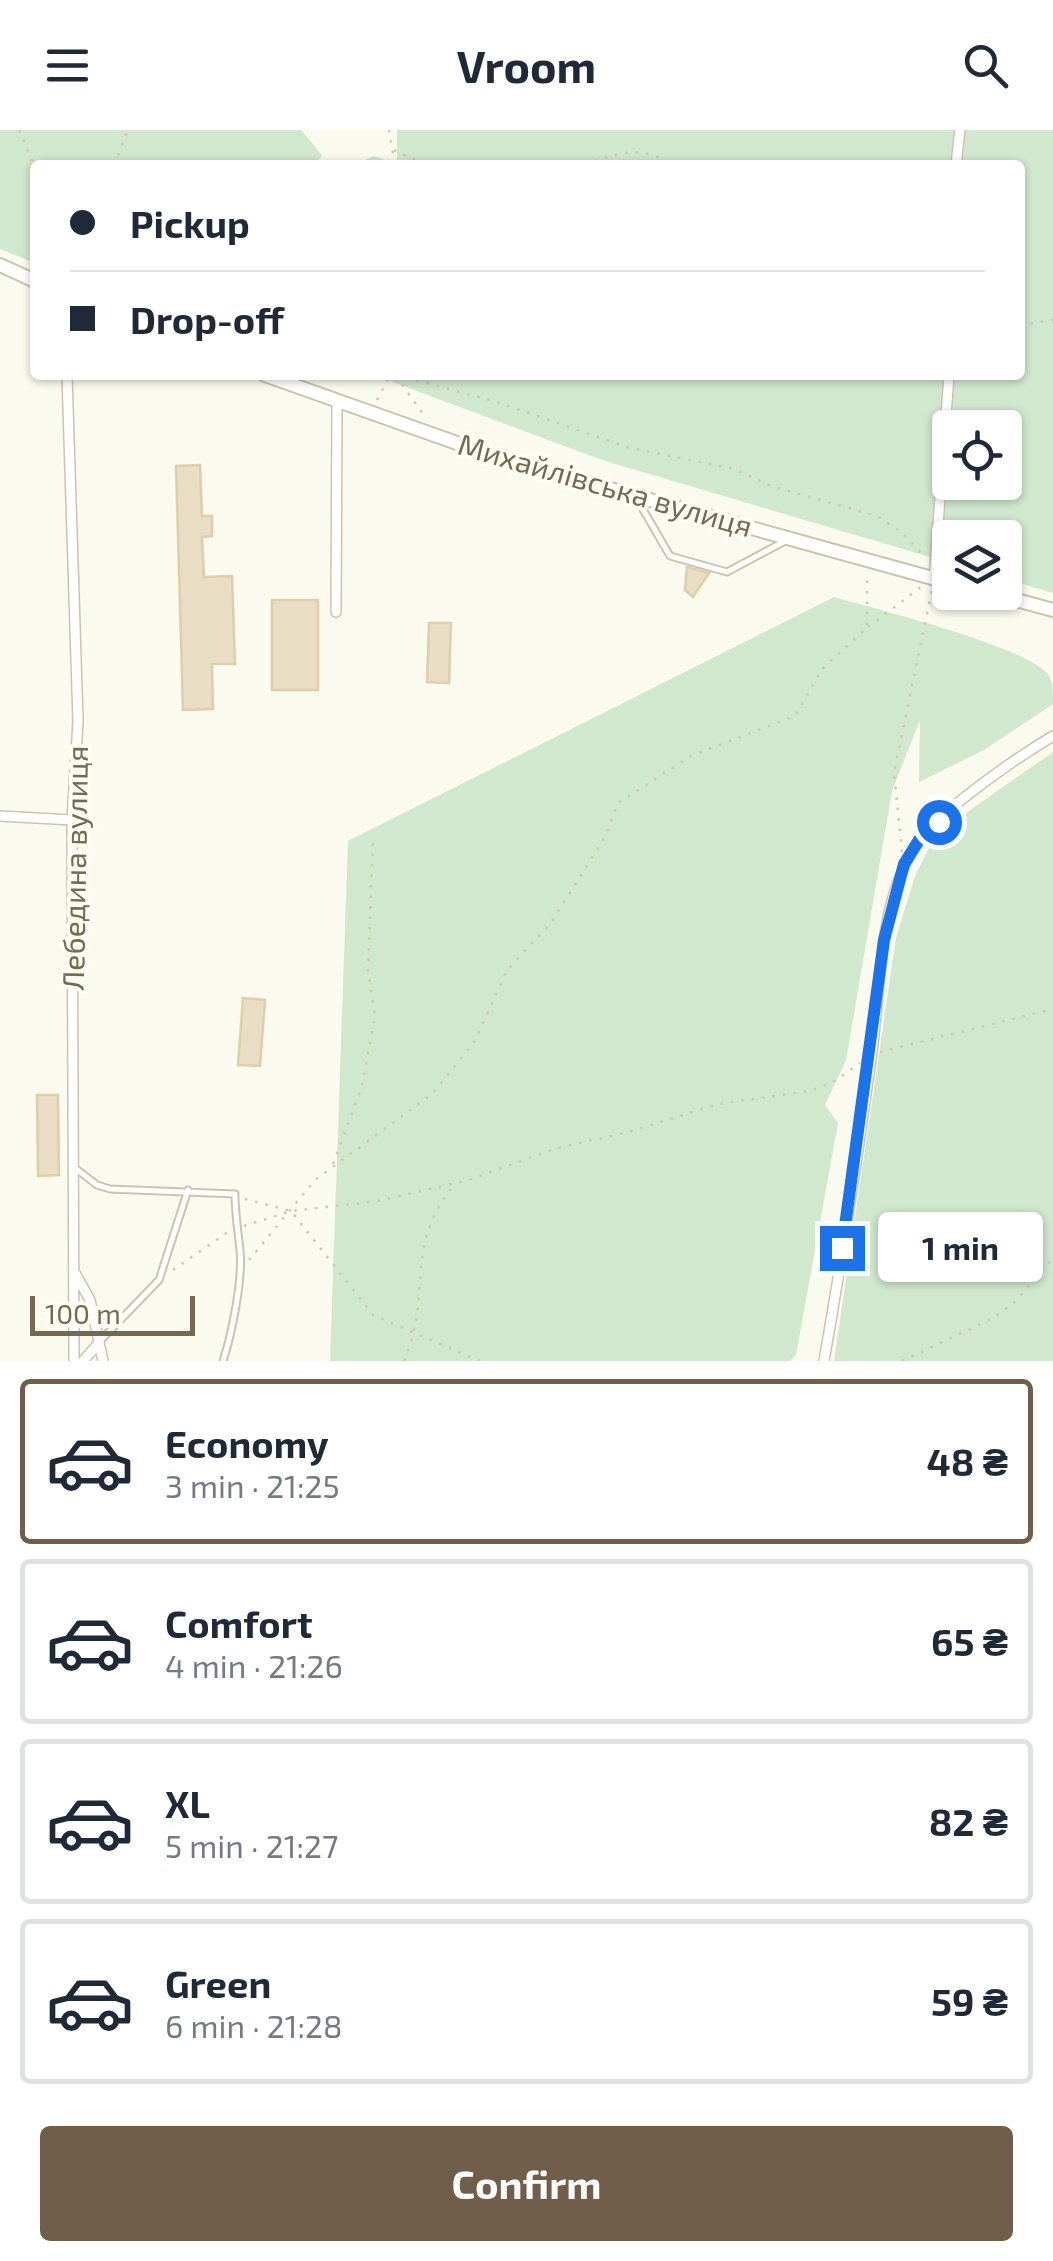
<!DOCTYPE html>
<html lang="en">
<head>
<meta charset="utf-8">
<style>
	body { margin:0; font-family:"Exo 2",sans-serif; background:#f6f6f7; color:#1f2937; height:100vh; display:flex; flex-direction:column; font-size:38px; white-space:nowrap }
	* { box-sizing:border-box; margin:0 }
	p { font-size:32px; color:#747a83 }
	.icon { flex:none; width:55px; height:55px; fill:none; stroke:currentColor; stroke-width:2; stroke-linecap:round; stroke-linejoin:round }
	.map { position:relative; height:1231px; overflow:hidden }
	.drawer { display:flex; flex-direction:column; background:#fff; flex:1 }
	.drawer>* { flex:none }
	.hud { position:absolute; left:30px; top:30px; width:995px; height:220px; border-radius:10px; box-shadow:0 2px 8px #0004; display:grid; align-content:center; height:220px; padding:0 40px; background:#fff }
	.tools { position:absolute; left:932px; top:280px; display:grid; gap:20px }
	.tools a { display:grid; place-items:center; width:90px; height:90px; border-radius:10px; background:#fff; box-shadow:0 2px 8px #0004; font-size:50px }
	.scale { position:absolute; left:30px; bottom:25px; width:165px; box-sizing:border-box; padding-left:10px; border:5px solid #756952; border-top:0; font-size:28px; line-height:35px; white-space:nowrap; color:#756952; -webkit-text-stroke:8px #fefdf4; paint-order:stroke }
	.end { position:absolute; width:45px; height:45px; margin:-22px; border:12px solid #1a73e8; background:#fff; box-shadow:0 0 0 5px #fff }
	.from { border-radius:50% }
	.bubble { position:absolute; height:70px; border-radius:10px; background:#fff; box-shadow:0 2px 8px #0004; font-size:32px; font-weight:700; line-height:70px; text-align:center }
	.hud b { display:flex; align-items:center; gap:35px; height:95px; font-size:38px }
	.hud b+b { border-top:2px solid #e0e1e3 }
	.hud i { width:25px; height:25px; background:#1f2937 }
	ul { padding:18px 0 0; list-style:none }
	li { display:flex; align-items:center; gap:30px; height:165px; margin:0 20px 15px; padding:0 20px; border:5px solid #e0e1e3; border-radius:10px }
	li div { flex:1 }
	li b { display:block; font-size:38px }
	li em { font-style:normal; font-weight:700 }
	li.selected { border-color:#715e4a }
	li>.icon { width:90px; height:90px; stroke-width:1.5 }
	.action { display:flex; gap:20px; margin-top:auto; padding:20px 40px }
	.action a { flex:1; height:115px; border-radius:10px; background:#715e4a; color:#fff; font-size:40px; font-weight:700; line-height:115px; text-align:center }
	header { display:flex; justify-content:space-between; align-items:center; height:130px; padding:0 40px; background:#fff; font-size:45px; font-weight:700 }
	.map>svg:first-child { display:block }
	.green { fill:#d0e8cd; fill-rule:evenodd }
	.building { fill:#e9ddc3; stroke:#dfceaa; stroke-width:2.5 }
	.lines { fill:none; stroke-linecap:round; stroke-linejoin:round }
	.service-casing { stroke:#cbc4b1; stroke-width:9 }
	.minor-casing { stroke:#cbc4b1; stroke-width:12 }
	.secondary-casing { stroke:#cbc3ad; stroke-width:16 }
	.path { stroke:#d3c7ab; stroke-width:2.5; stroke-dasharray:2.5 8; stroke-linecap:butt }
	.service { stroke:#fff; stroke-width:5 }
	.minor { stroke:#fff; stroke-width:9 }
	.secondary { stroke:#fff; stroke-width:12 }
	.route { stroke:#1a73e8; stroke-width:12 }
	.labels { text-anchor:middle; stroke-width:8; stroke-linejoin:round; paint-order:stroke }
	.street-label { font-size:30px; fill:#756952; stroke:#fefdf4 }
</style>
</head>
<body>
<header><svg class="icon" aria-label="menu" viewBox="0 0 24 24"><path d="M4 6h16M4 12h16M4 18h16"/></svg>Vroom<svg class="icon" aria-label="search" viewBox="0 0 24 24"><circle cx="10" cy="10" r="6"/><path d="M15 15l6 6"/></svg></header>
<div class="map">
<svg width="1053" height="1231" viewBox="0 0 1053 1231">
	<rect width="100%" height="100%" fill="#fbfaee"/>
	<!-- green -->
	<path class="green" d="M0 0H301L322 25 315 35H35V133L0 119Z
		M397 0H1053V463L1005 449V408H950V433L602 330 374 245H1020V35H354L374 26 397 34ZM950 298H1005V352H950Z
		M834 467C875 479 1025 516 1048 544 1053 552 1053 564 1053 574L984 620 919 652 920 590 892 661 846 930 825 975 838 993 796 1225 790 1231H330L348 711Z
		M1053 622V1231H834L896 808 915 746 936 704Z"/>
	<!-- building -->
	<path class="building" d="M200 335 202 386H212V406L202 407 204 447 232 446 235 534H212L213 579 183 580 176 336Z
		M687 437 709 443 693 467 685 460Z
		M272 470H318V560H272Z
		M429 493H451L449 553 427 552Z
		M243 868 265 870 260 936 238 935Z
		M37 965H58L59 1045 38 1046Z"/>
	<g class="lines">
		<defs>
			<path id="service" d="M637 369 670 426 727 442 787 410
				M75 1038 97 1055 110 1059 235 1064C235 1084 238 1101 240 1120 243 1149 232 1203 223 1231
				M100 1211 159 1150 188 1060"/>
			<path id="minor" d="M956 35 960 0
				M67 245 78 591 72 690 74 1231
				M934 449 949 245
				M336 482 337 272
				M0 686 72 690
				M75 1143 90 1170 103 1231
				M83 1231 98 1214
				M824 1231C842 1128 858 1025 872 922 881 854 878 774 916 715 937 682 1018 627 1053 606"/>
			<path id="secondary" d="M0 135 35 151
				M265 245 502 329 950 453
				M987 462 1053 480"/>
		</defs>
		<!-- service casing -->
		<use href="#service" class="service-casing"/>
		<!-- minor casing -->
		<use href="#minor" class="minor-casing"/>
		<!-- secondary casing -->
		<use href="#secondary" class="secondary-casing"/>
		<!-- path -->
		<path class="path" d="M19 0 35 38
			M389 0 395 35
			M394 20 426 35
			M114 35 128 0
			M585 35C617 22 643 15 673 35
			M1020 195 1053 190
			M396 245 494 271 627 317 734 339 771 356 877 386 900 401 926 428
			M396 246 426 288
			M377 270 390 245
			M868 497 921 457
			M902 722 894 642 932 460
			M880 922 1053 879
			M333 1034 362 956 375 886 368 841 373 710
			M245 1069 291 1081 373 1185 480 1231
			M244 1096 291 1081 378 1071 469 1050 557 1018 625 1003 718 974 810 961 835 951 860 933
			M249 1130 315 1050 432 964 475 911 507 840 550 794 605 707 618 673 691 626 795 586 823 538 867 498V443
			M173 1140 228 1102
			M404 1231C434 1161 402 1119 454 1055
			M902 1231 993 1188 1013 1174 1053 1128"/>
		<!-- service -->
		<use href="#service" class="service"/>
		<!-- minor -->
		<use href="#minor" class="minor"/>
		<!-- secondary -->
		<use href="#secondary" class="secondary"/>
	</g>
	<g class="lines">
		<!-- route -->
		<path class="route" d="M842 1118 884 810 904 734 919 710 939 692"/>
	</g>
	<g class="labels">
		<!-- street labels -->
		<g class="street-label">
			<text transform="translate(605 356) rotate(16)" y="10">Михайлівська вулиця</text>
			<text transform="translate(76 738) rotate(-89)" y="10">Лебедина вулиця</text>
		</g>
	</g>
</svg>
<div class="tools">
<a><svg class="icon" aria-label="locate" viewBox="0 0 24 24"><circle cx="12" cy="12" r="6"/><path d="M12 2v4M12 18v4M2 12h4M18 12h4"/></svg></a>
<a><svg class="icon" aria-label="layers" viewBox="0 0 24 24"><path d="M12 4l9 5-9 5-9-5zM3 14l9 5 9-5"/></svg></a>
</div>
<div class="scale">100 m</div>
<i class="end from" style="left:939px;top:692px"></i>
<i class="end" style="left:842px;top:1118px"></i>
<div class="bubble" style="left:878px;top:1082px;width:165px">1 min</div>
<div class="hud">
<b><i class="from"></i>Pickup</b>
<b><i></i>Drop-off</b>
</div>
</div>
<section class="drawer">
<ul>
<li class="selected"><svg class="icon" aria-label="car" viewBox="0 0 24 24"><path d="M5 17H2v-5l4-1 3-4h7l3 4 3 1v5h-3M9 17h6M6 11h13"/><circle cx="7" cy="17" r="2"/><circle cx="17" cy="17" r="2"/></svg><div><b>Economy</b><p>3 min · 21:25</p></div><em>48 ₴</em></li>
<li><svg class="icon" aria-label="car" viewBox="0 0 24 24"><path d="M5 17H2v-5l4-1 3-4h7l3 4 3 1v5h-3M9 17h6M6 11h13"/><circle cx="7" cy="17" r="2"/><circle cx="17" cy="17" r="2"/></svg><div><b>Comfort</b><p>4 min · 21:26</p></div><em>65 ₴</em></li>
<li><svg class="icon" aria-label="car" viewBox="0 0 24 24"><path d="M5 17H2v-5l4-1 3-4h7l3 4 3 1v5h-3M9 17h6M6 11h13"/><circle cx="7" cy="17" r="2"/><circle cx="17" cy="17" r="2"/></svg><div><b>XL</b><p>5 min · 21:27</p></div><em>82 ₴</em></li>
<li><svg class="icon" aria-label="car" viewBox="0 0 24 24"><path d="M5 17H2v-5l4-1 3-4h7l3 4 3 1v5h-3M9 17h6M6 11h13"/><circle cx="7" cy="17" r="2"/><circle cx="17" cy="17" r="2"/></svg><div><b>Green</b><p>6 min · 21:28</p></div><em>59 ₴</em></li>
</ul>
<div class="action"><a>Confirm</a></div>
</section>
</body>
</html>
